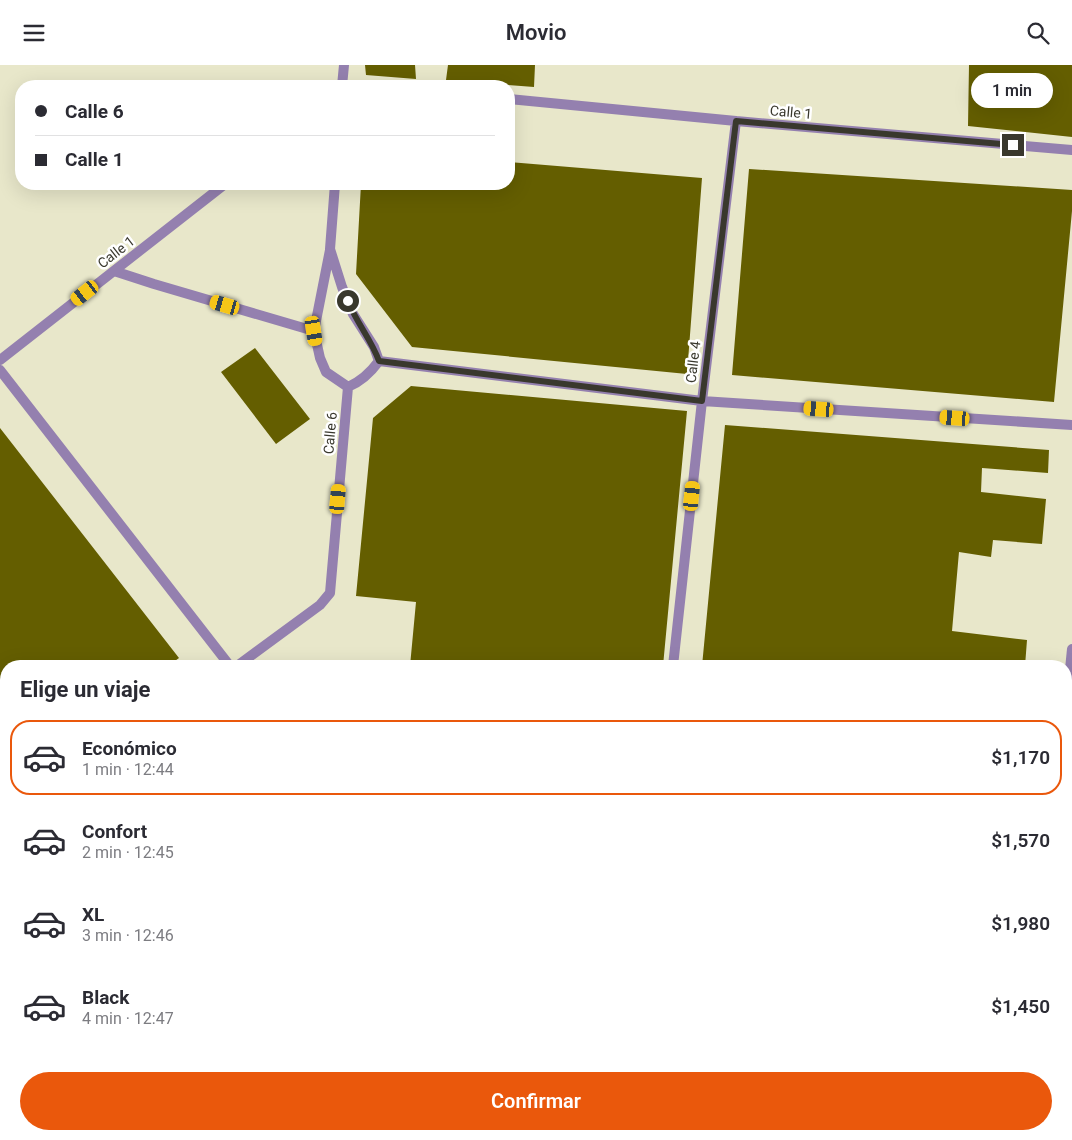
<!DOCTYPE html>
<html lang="es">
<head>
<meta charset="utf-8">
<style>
	body { margin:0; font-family:Roboto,sans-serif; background:#f2f2f3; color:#2b2b33; height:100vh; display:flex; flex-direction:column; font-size:19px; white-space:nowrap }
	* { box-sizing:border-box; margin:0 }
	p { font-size:16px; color:#7c7c81 }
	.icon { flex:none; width:28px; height:28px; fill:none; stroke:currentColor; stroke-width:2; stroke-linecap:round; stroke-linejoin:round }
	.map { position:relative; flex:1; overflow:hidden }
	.side { position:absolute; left:0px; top:595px; width:1072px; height:480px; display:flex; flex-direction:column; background:#fff; border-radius:20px 20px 0 0; box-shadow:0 5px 20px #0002 }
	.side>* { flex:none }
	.top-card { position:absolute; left:15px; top:15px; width:500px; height:110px; border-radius:20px; box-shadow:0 5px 20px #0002; display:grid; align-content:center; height:110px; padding:0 20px; background:#fff }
	.end { position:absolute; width:22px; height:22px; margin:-11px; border:6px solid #39382d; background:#fff; box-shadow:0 0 0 2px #fff }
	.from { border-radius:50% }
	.bubble { position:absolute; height:35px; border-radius:18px; background:#fff; box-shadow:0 5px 20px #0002; font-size:16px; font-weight:600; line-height:35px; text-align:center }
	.car { position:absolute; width:15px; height:30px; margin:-15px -8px; border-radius:6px; box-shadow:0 0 4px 1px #0007; background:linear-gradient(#f5c518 24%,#345 0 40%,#f5c518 0 76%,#345 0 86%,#f5c518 0) }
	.top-card b { display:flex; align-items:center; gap:18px; height:48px; font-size:19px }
	.top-card b+b { border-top:1px solid #e1e1e2 }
	.top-card i { width:12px; height:12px; background:#2b2b33 }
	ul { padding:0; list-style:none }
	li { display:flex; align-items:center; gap:15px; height:75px; margin:0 10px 8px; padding:0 10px; border:2px solid transparent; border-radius:20px }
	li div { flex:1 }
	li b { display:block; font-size:19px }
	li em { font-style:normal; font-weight:600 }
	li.current { border-color:#ea580c }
	li>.icon { width:45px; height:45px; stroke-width:1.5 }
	h2 { padding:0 20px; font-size:22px; line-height:60px }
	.primary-button { display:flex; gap:10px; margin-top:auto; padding:10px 20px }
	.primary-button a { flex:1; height:58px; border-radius:30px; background:#ea580c; color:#fff; font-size:20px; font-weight:600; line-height:58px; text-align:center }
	header { display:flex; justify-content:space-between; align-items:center; height:65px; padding:0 20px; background:#fff; font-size:22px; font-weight:600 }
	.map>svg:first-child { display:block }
	.green { fill:#d1cd88 }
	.building { fill:#645e00 }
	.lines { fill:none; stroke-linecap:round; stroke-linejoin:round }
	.service { stroke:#9480af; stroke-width:10 }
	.route { stroke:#39382d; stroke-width:6 }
	.labels { text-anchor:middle; stroke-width:5; stroke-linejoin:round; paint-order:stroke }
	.street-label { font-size:14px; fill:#39382d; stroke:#fff }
</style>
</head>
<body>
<header><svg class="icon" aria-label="menu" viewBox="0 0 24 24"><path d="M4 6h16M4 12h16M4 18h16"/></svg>Movio<svg class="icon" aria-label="search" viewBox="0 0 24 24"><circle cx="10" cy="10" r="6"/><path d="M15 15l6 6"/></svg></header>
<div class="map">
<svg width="1072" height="1075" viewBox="0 0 1072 1075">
	<rect width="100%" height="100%" fill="#e8e7ca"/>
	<!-- green -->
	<path class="green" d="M6 812V870L0 881V817Z"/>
	<!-- building -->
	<path class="building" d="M365 0H415L416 14 366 10Z
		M448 0H535L534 22 446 15Z
		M969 0H1072V72L968 61Z
		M509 97 702 113 687 309 412 282 356 209 361 119H509Z
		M749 104 1072 125V146L1054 337 732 310Z
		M255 283 310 354 276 379 221 307Z
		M411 321 687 346 663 601H410L416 537 356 531 373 353Z
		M725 360 1049 385 1048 408 982 403 981 427 1046 434 1042 479 993 475 991 492 959 487 952 566 1027 575 1025 601H702Z
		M0 363 179 593 168 601H6V731L0 736Z
		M0 969H6V1050L0 1049Z
		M66 1069H883L882 1075H66Z"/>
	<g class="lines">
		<!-- service -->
		<path class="service" d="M342 21 344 0
			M509 34 736 56 1072 85
			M330 185 314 266 320 293 326 307 348 322
			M114 206 154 219 314 266
			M0 295 225 119
			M379 296 702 336 1072 360
			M0 305 230 601
			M237 601 320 540 330 528 348 322C362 316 371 307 379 296L374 282 353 249 342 222 330 184 335 119
			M673 601 702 336 736 56
			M1066 645 1072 584
			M0 784 6 779
			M0 910 6 909
			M904 1075V1069"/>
	</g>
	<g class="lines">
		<!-- route -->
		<path class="route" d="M348 236C356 257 371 274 379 296L702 336 736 56 1013 80"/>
	</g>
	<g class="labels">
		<!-- street labels -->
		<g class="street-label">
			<text transform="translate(791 47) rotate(5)" y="5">Calle 1</text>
			<text transform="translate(116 187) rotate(-38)" y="5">Calle 1</text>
			<text transform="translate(693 297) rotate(-83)" y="5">Calle 4</text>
			<text transform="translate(330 368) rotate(-85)" y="5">Calle 6</text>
		</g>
	</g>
</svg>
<i class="end from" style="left:348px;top:236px"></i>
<i class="end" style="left:1013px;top:80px"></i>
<div class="bubble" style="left:971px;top:8px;width:82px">1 min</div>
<i class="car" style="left:85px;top:228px;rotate:232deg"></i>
<i class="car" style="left:225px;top:240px;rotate:286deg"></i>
<i class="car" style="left:314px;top:266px;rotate:171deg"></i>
<i class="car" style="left:819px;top:344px;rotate:274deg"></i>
<i class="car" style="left:955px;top:353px;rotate:274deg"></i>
<i class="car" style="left:692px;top:431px;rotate:6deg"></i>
<i class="car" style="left:338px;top:434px;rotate:5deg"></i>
<div class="top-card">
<b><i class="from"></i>Calle 6</b>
<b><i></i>Calle 1</b>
</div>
<section class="side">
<h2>Elige un viaje</h2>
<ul>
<li class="current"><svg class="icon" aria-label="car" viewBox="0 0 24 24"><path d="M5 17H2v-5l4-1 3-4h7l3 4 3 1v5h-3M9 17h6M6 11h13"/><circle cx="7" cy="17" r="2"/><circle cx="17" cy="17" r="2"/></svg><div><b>Económico</b><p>1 min · 12:44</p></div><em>$1,170</em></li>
<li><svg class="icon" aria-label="car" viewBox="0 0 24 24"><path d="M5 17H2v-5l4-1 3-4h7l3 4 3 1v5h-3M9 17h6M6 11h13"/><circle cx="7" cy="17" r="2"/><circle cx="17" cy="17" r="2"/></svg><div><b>Confort</b><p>2 min · 12:45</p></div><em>$1,570</em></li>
<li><svg class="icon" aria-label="car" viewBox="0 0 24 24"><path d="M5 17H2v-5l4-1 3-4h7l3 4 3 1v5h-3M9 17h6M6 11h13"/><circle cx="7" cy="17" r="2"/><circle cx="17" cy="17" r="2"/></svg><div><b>XL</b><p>3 min · 12:46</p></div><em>$1,980</em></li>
<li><svg class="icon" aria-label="car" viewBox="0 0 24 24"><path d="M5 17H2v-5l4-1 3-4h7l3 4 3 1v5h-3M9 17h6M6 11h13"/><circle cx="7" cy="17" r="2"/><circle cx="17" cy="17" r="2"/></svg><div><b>Black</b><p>4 min · 12:47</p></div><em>$1,450</em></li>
</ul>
<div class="primary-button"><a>Confirmar</a></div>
</section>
</div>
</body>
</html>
